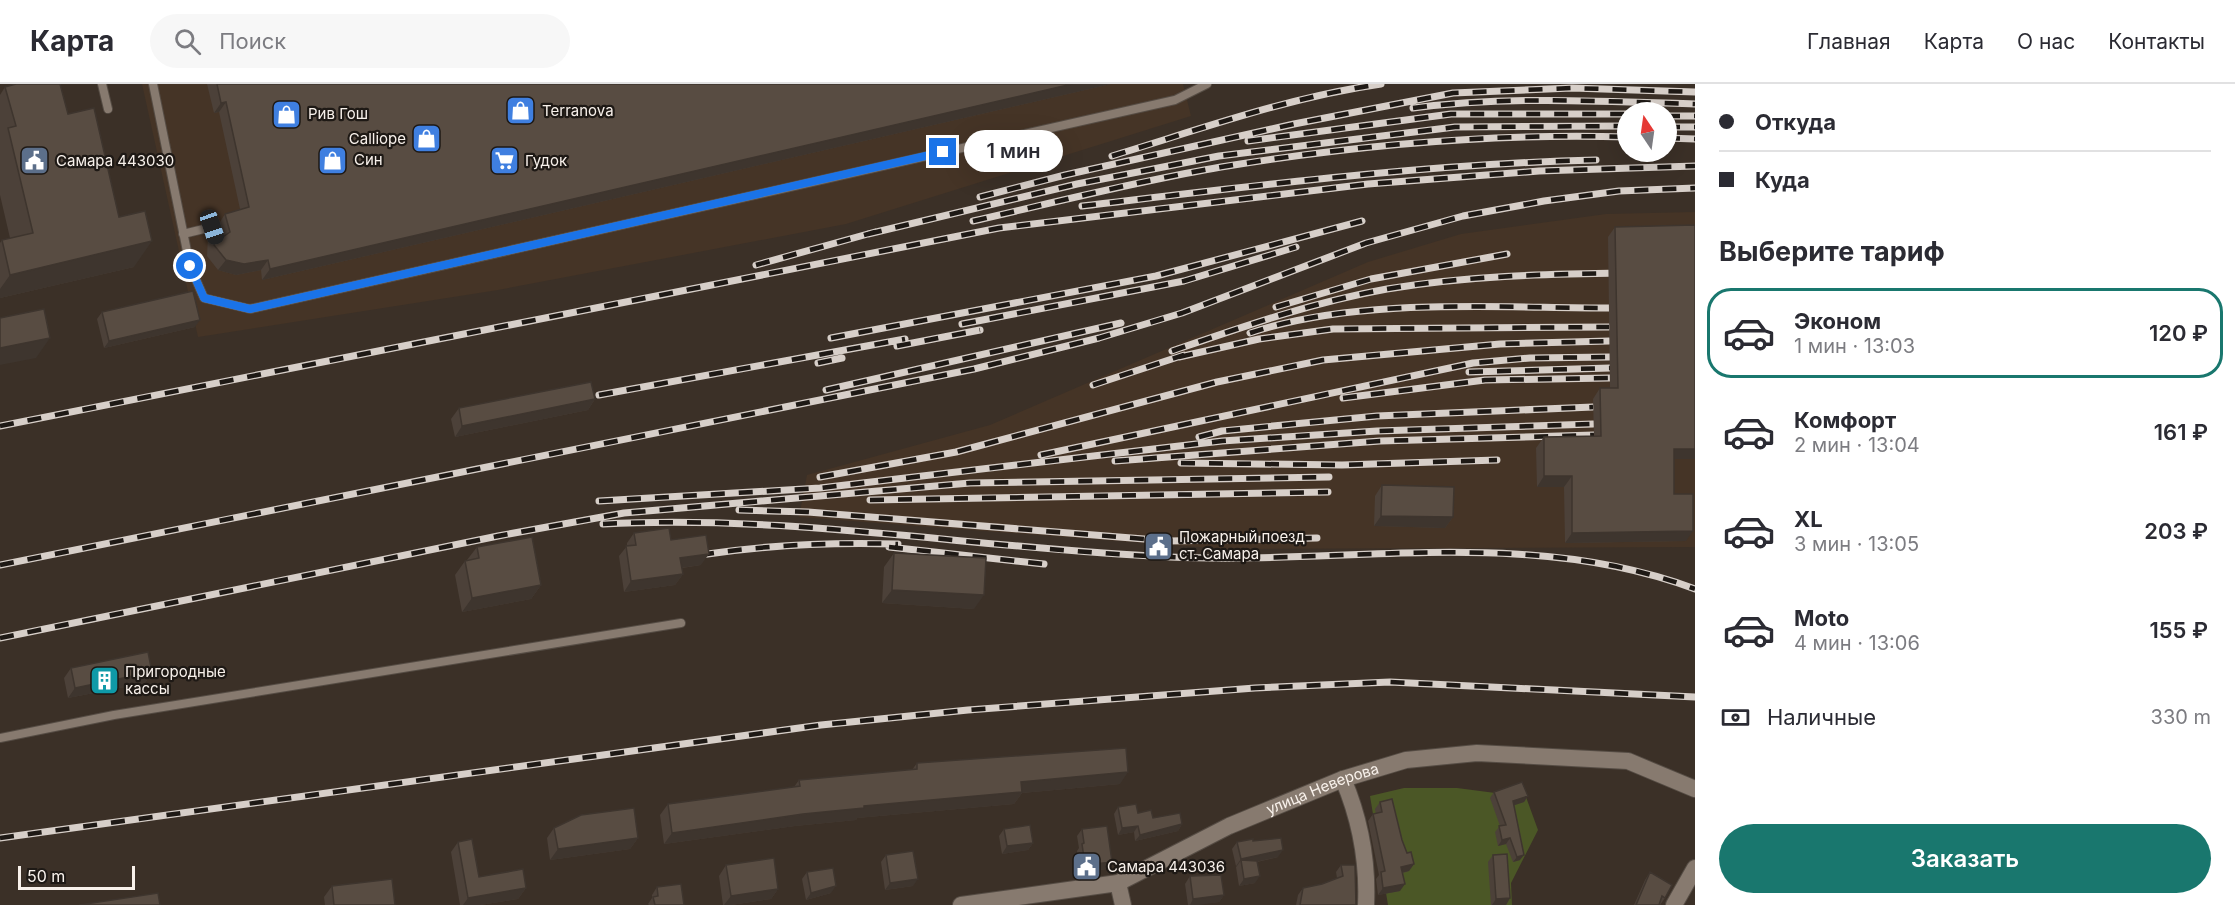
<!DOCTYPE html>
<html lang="ru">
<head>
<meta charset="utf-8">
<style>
	body { margin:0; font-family:Inter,sans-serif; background:#f7f7f7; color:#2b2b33; height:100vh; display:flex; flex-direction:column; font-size:22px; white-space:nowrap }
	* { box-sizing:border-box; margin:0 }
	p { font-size:20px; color:#7c7c81 }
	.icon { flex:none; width:33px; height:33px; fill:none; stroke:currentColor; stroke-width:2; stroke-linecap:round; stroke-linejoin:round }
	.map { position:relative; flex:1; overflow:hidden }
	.side { display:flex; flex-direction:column; background:#fff; width:540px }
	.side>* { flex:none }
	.guide { display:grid; align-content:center; height:132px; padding:0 24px; background:#fff }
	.needle { width:39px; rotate:347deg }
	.tools { position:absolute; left:1617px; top:18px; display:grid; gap:12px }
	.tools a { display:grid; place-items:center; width:60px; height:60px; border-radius:50%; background:#fff; box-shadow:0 6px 24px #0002; font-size:30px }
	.scale { position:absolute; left:18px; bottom:15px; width:117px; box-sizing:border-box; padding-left:6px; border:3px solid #f8f1eb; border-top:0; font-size:16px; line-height:21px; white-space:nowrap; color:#f8f1eb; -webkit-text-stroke:4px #1e1915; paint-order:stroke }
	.end { position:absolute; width:27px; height:27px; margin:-14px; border:8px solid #1a73e8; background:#fff; box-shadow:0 0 0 3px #fff }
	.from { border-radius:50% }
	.bubble { position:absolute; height:42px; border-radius:21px; background:#fff; box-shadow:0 6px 24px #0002; font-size:20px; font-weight:600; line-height:42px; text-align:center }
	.car { position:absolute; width:18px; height:36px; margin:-18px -9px; border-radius:8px; box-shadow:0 0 4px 2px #0007; background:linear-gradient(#222 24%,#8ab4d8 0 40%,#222 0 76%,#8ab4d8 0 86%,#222 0) }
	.guide b { display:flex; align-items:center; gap:21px; height:57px; font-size:22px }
	.guide b+b { border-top:2px solid #e1e1e2 }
	.guide i { width:15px; height:15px; background:#2b2b33 }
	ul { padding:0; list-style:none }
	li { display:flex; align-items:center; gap:18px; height:90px; margin:0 12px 9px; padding:0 12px; border:3px solid transparent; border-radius:24px }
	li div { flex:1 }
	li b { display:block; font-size:22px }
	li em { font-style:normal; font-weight:600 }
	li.active { border-color:#19776e }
	li>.icon { width:54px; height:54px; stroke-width:1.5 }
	h2 { padding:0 24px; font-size:27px; line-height:72px }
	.pay { display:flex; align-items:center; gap:15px; height:66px; padding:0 24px; font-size:22px }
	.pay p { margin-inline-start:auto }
	.action { display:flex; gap:12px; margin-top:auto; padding:12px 24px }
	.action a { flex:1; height:69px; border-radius:36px; background:#19776e; color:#fff; font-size:24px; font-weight:600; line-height:69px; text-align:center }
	header { display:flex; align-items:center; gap:36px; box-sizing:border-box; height:84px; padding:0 30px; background:#fff; border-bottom:2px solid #e1e1e2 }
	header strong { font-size:28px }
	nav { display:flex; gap:33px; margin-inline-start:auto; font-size:21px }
	.search { width:420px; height:54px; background:#f7f7f7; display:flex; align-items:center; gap:15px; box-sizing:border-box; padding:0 21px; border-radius:33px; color:#7c7c81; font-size:22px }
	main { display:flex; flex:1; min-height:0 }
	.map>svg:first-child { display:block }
	.built { fill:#453426 }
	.green { fill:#4b5726 }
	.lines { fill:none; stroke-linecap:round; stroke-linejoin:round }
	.service-casing { stroke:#554c44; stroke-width:10 }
	.minor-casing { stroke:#554c44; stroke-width:18 }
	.tertiary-casing { stroke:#554c44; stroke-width:18 }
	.service { stroke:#877a6f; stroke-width:8 }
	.minor { stroke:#877a6f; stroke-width:16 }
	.tertiary { stroke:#877a6f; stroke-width:16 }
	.rail-casing { stroke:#d7cfc9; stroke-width:7 }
	.rail { stroke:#1e1915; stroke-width:4.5; stroke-dasharray:14; stroke-linecap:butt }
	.wall { fill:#4c4139 }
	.shaded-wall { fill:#3e352e }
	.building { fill:#584c42; stroke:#3e352e; stroke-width:1.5 }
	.route { stroke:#1a73e8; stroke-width:8 }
	.labels { text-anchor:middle; stroke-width:4.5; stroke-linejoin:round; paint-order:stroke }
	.poi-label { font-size:15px; fill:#f8f1eb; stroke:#1e1915; text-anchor:start }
	.street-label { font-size:15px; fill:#f8f1eb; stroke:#1e1915 }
</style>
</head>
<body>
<header>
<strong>Карта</strong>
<div class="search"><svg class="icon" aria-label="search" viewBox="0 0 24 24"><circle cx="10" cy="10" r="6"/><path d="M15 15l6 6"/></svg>Поиск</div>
<nav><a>Главная</a><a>Карта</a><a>О нас</a><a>Контакты</a></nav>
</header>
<main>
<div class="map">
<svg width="1695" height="821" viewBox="0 0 1695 821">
	<rect width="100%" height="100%" fill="#3b3027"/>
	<!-- built -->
	<path class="built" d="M142 0H1183L1191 32 846 140 498 206 198 253Z
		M1695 128V463L1226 465 799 433 807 391 990 341 1368 178 1461 150 1606 130Z"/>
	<!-- green -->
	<path class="green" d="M1404 704H1457L1526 713 1538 746 1511 799 1512 821H1388L1370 712Z"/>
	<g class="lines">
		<defs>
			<path id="service" d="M102 0 108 25
				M153 0 190 182 204 214 250 225 1175 16 1207 0
				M183 150 212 143 216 154
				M0 654 114 631 681 539"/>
			<path id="minor" d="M1343 695C1360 735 1368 777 1366 821
				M1118 799 1123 821
				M1674 821 1695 784"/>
			<g id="tertiary">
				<path id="s1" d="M961 821 1118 799 1229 742 1343 695 1406 676 1477 669 1628 677 1695 705"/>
			</g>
		</defs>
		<!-- service casing -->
		<use href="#service" class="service-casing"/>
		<!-- minor casing -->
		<use href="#minor" class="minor-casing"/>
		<!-- tertiary casing -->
		<use href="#tertiary" class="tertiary-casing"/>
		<!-- service -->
		<use href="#service" class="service"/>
		<!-- minor -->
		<use href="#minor" class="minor"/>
		<!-- tertiary -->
		<use href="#tertiary" class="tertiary"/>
		<defs>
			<path id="rail" d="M1413 24C1507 12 1601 17 1695 20
				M1666 32H1695
				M1666 43H1695
				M1666 54 1695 55
				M1248 57 1451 30H1628
				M1112 72C1201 45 1289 13 1381 0
				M980 113 1065 91 1294 40 1453 9 1572 4 1695 8
				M1082 122C1253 102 1424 80 1596 76
				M973 137C1056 118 1138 97 1221 83 1356 61 1491 49 1628 53
				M868 150 1077 100 1219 72 1455 43 1628 42
				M756 181 875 148
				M1276 223 1371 195 1507 170
				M962 240 1184 197 1296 163
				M1250 249C1358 213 1496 224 1609 224
				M831 254 1156 192 1362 137
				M897 262 980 246
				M1172 267C1242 243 1313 218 1387 205 1465 192 1544 190 1624 189
				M1179 273 1259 255 1333 245 1609 243
				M818 279 842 274
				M1469 288 1610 284
				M1093 301 1184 271
				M826 306 1121 239
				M599 311 905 255
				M1343 314 1485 296 1610 294
				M0 342 999 144 1368 100 1539 87 1695 82
				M1199 353 1222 347 1377 332 1593 323
				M1041 371 1473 279 1530 274 1610 273
				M1115 377 1380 357 1594 351
				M1181 379 1342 381 1497 376
				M820 393 956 368 1217 298 1323 276 1500 260 1609 257
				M870 416 1328 408
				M599 417 820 404 1222 357 1377 347 1593 340
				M739 426 808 428 1169 457 1317 454
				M603 440C791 430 981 465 1170 473 1345 481 1527 442 1695 505
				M889 463 1044 480
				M700 471C766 461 831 458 898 460
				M0 481 974 285 1099 254 1182 229 1366 159 1463 132 1544 117 1619 107 1695 104
				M0 554 498 452 624 429 970 399 1329 393
				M0 754 821 641 968 626 1255 604 1390 598 1695 613"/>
		</defs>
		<!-- rail casing -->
		<use href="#rail" class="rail-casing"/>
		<!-- rail -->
		<use href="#rail" class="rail"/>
	</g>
	<!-- wall -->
	<path class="wall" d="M207 0H1111L262 196 261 186 236 191 218 186 207 172 208 152 216 141 220 148 218 141 225 130 240 125 219 28 214 29Z
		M5 3 68 30 119 133 134 183 0 214V159L2 156 10 154 0 111V11Z
		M1615 143 1674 375V410L1686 457 1565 459 1564 403H1537L1536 364 1544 353 1594 352 1593 315 1600 304H1610L1608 153Z
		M102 228 195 243 104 264 97 235Z
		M595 315 588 326 455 353 451 335 459 324Z
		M1382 401 1453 433 1445 444 1374 442 1375 412Z
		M634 449 671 456 701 481 682 484 683 490 675 501 624 508 619 472 627 462V459Z
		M477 463 541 501 531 515 462 528 455 491 465 477 467 476Z
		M894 469 974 525 882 519 884 483Z
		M71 584 152 588 145 599 68 614 64 594Z
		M917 679 1120 700 1022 709 1014 720 857 734 856 736 795 742 664 760 660 731 668 720 794 703 799 696 912 686Z
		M1494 708 1528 712 1524 718 1514 721 1520 776 1513 778 1506 760 1498 762 1495 748 1500 742 1490 714Z
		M1380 718 1402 756 1407 769 1414 780 1409 787 1403 789 1400 807 1378 811 1376 795 1379 791 1368 737 1373 730H1376L1375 725Z
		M1118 723 1153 734 1182 740 1178 747 1135 757 1134 748 1118 751 1114 730Z
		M554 744 638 754 630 765 550 776 547 754Z
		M1004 745 1033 759 1028 766 1002 770 999 752Z
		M1082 745 1107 785 1080 788 1077 767 1079 764 1077 752Z
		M1253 757 1278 773 1257 778 1255 799 1239 802 1236 783 1237 782H1236L1232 765 1237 758Z
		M458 758 479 793 526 804 518 815 480 821H460L451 768Z
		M886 771 913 802 885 806 881 778Z
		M1493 771 1510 814 1506 821H1491L1488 778Z
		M726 781 778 805 771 815 731 821H723L719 792Z
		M1341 781 1356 821H1296L1298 811 1303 804 1322 800 1337 794 1336 788Z
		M807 788 831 809 806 816 802 795Z
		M1650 788 1665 814 1660 821H1634L1645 796Z
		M1190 792 1224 811 1219 818 1188 821 1185 800Z
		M332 802 395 821H325L324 813Z
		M657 803 684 821H649L648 820 652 814V811Z"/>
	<!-- shaded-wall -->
	<path class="shaded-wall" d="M1072 0H1111L262 196 270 185Z
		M226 18 219 28 214 29 221 19Z
		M152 157 134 183 0 214V205L10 191Z
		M226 176H268L261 186 236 191 218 186Z
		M200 236 195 243 104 264 109 257Z
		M50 254 36 274 0 281V264Z
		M595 315 588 326 455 353 462 342Z
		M1674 365H1695V375H1666Z
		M1544 392H1572L1564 403H1537Z
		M1381 432 1453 433 1445 444 1374 442Z
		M1693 447 1686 457 1565 459 1572 449Z
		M709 470 701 481 673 485 680 474Z
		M683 490 675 501 624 508 631 497Z
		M541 501 531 515 462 528 472 514Z
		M892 506 984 511 974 525 882 519Z
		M152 588 145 599 68 614 75 604Z
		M1128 688 1120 700 1022 709 1014 720 857 734 856 736 795 742 664 760 672 749 864 722 1021 698Z
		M1528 712 1524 718 1509 723 1513 717Z
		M1182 740 1178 747 1135 757 1140 751Z
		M1138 742 1134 748 1118 751 1122 744Z
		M638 754 630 765 550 776 558 765Z
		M1510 754 1506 760 1498 762 1502 756Z
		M1033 759 1028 766 1002 770 1007 762Z
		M1283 766 1278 773 1242 781 1241 776 1237 782H1236L1241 775Z
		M1524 771 1520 776 1513 778 1517 773Z
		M1112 778 1107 785 1080 788 1085 781Z
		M1414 780 1409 787 1396 790 1401 783Z
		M1260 792 1255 799 1239 802 1244 795Z
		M918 795 913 802 885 806 890 799Z
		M1405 800 1400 807 1378 811 1383 804Z
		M836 802 831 809 806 816 811 809Z
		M526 804 518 815 480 821H463L468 814Z
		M778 805 771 815 731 821H724L731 812Z
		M1224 811 1219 818 1199 821H1190L1193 815Z
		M1510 814 1506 821H1492L1496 815Z"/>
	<!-- building -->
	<path class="building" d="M16 0H60L68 30 94 24 119 133 145 127 152 157 10 191 2 156 33 149 8 44 16 42 5 3Z
		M217 0H1072L270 185 268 176 244 180 226 176 214 161 216 141 223 153 230 148 225 130 249 123 226 18 221 19Z
		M1695 141V365H1674V410H1693V447L1572 449V392H1544V353L1601 352 1600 304H1618L1615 143Z
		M193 207 200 236 109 257 102 228Z
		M44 225 50 254 0 264V234Z
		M591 298 595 315 462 342 459 324Z
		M1382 401 1454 403 1453 433 1381 432Z
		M669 444 671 456 706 451 709 470 680 474 683 490 631 497 626 462 636 461 634 449Z
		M532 453 541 501 472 514 465 477 479 474 477 463Z
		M894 469 986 474 984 511 892 506Z
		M148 568 152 588 75 604 71 584Z
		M1126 664 1128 688 1021 698 1022 708 864 722V724L803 730 672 749 668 720 800 702 799 696 917 685V679Z
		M1522 698 1528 712 1513 717 1524 771 1517 773 1510 754 1502 756 1499 742 1506 741 1494 708Z
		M1392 715 1402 756 1407 769 1411 768 1414 780 1401 783 1405 800 1383 804 1381 788 1385 787 1373 730 1382 728 1380 718Z
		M1136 720 1138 729 1151 726 1153 734 1180 729 1182 740 1140 751 1138 742 1122 744 1118 723Z
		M634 724 638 754 558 765 554 744 581 731Z
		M1030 741 1033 759 1007 762 1004 745Z
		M1107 742 1112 778 1085 781 1082 760 1084 759 1082 745Z
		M1281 754 1283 766 1241 775 1237 758 1253 755V757Z
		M472 755 479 793 523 785 526 804 468 814 458 758Z
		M913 767 918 795 890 799 886 771Z
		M1507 770 1510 814 1496 815 1493 771Z
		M774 774 778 805 731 812 726 781Z
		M1241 776 1257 777 1260 792 1244 795Z
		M1341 781H1355L1356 821H1300L1303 804 1322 800 1343 792Z
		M833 784 836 802 811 809 807 788Z
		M1650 788 1672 801 1665 814 1662 812 1659 821H1636Z
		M1221 791 1224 811 1193 815 1190 792Z
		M392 795 395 821H334L332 802Z
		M681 800 684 821H655L653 813 658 812 657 803Z
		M158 809 160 821H79Z"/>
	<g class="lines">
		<!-- route -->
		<path class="route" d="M190 182 204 214 250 225 943 68"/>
	</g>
	<!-- icons -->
	<defs>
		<symbol id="shop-square" viewBox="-11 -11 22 22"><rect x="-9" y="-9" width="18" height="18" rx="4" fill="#3f7fe0" stroke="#1e1915"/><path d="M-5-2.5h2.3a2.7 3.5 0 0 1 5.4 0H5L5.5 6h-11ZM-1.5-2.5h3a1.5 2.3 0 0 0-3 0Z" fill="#fff"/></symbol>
		<symbol id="civic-square" viewBox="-11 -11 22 22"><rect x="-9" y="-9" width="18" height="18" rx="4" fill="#5c6f8a" stroke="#1e1915"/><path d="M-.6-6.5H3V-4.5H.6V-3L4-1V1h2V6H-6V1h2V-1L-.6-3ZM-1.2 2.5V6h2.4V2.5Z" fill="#fff"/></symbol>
		<symbol id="supermarket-square" viewBox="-11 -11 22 22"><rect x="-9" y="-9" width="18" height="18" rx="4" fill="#3f7fe0" stroke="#1e1915"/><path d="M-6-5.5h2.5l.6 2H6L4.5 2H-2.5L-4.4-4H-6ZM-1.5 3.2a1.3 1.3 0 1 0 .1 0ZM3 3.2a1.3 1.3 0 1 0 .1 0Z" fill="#fff"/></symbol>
		<symbol id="building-square" viewBox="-11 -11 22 22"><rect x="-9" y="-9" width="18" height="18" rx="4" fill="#0f9aa8" stroke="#1e1915"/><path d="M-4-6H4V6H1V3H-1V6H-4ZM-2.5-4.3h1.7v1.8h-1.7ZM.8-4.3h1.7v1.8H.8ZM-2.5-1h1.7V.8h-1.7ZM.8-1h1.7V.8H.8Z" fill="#fff"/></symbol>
	</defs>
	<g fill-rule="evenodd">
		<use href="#shop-square" x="504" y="10" width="33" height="33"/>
		<use href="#shop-square" x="270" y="14" width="33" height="33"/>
		<use href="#shop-square" x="410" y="38" width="33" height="33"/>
		<use href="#shop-square" x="316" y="60" width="33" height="33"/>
		<use href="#civic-square" x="18" y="60" width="33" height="33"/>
		<use href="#supermarket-square" x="488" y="60" width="33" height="33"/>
		<use href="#civic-square" x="1142" y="446" width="33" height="33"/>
		<use href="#building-square" x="88" y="580" width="33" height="33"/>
		<use href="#civic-square" x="1070" y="766" width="33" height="33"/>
	</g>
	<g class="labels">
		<!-- poi labels -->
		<g class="poi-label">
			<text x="542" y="32">Terranova</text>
			<text x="308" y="35">Рив Гош</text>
			<text x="406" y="60" text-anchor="end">Calliope</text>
			<text x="354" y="81">Син</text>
			<text x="56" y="82">Самара 443030</text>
			<text x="525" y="82">Гудок</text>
			<text x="1179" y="458">Пожарный поезд<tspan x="1179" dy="17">ст. Самара</tspan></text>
			<text x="125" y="593">Пригородные<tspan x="125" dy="17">кассы</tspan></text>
			<text x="1107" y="788">Самара 443036</text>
		</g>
		<!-- street labels -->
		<g class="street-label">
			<text dy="5" stroke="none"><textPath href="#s1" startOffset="384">улица Неверова</textPath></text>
		</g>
	</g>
</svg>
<div class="tools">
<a><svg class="needle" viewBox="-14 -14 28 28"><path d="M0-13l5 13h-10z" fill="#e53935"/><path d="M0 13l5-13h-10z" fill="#7c7c81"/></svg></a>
</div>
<div class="scale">50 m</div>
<i class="end from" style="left:190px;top:182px"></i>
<i class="end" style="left:943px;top:68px"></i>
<div class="bubble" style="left:964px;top:46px;width:99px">1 мин</div>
<i class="car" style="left:212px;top:143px;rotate:161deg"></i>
</div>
<section class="side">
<div class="guide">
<b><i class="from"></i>Откуда</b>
<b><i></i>Куда</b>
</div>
<h2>Выберите тариф</h2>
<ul>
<li class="active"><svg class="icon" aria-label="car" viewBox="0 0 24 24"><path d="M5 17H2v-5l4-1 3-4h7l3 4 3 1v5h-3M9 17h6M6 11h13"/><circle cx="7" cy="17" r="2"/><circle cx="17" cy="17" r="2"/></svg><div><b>Эконом</b><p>1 мин · 13:03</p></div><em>120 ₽</em></li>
<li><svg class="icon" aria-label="car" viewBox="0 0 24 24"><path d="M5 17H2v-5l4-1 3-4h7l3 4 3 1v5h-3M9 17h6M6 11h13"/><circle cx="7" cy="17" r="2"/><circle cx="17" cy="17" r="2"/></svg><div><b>Комфорт</b><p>2 мин · 13:04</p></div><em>161 ₽</em></li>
<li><svg class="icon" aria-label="car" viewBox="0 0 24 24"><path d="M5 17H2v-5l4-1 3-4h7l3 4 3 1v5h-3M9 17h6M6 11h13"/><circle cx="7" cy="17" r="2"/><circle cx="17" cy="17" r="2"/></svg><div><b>XL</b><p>3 мин · 13:05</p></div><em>203 ₽</em></li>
<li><svg class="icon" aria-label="car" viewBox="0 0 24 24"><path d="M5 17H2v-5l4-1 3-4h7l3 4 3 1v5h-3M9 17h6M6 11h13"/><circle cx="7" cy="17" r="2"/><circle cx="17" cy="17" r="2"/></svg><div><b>Moto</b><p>4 мин · 13:06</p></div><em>155 ₽</em></li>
</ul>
<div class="pay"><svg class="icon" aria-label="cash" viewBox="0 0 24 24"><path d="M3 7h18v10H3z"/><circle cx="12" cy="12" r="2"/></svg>Наличные<p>330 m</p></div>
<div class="action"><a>Заказать</a></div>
</section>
</main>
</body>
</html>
